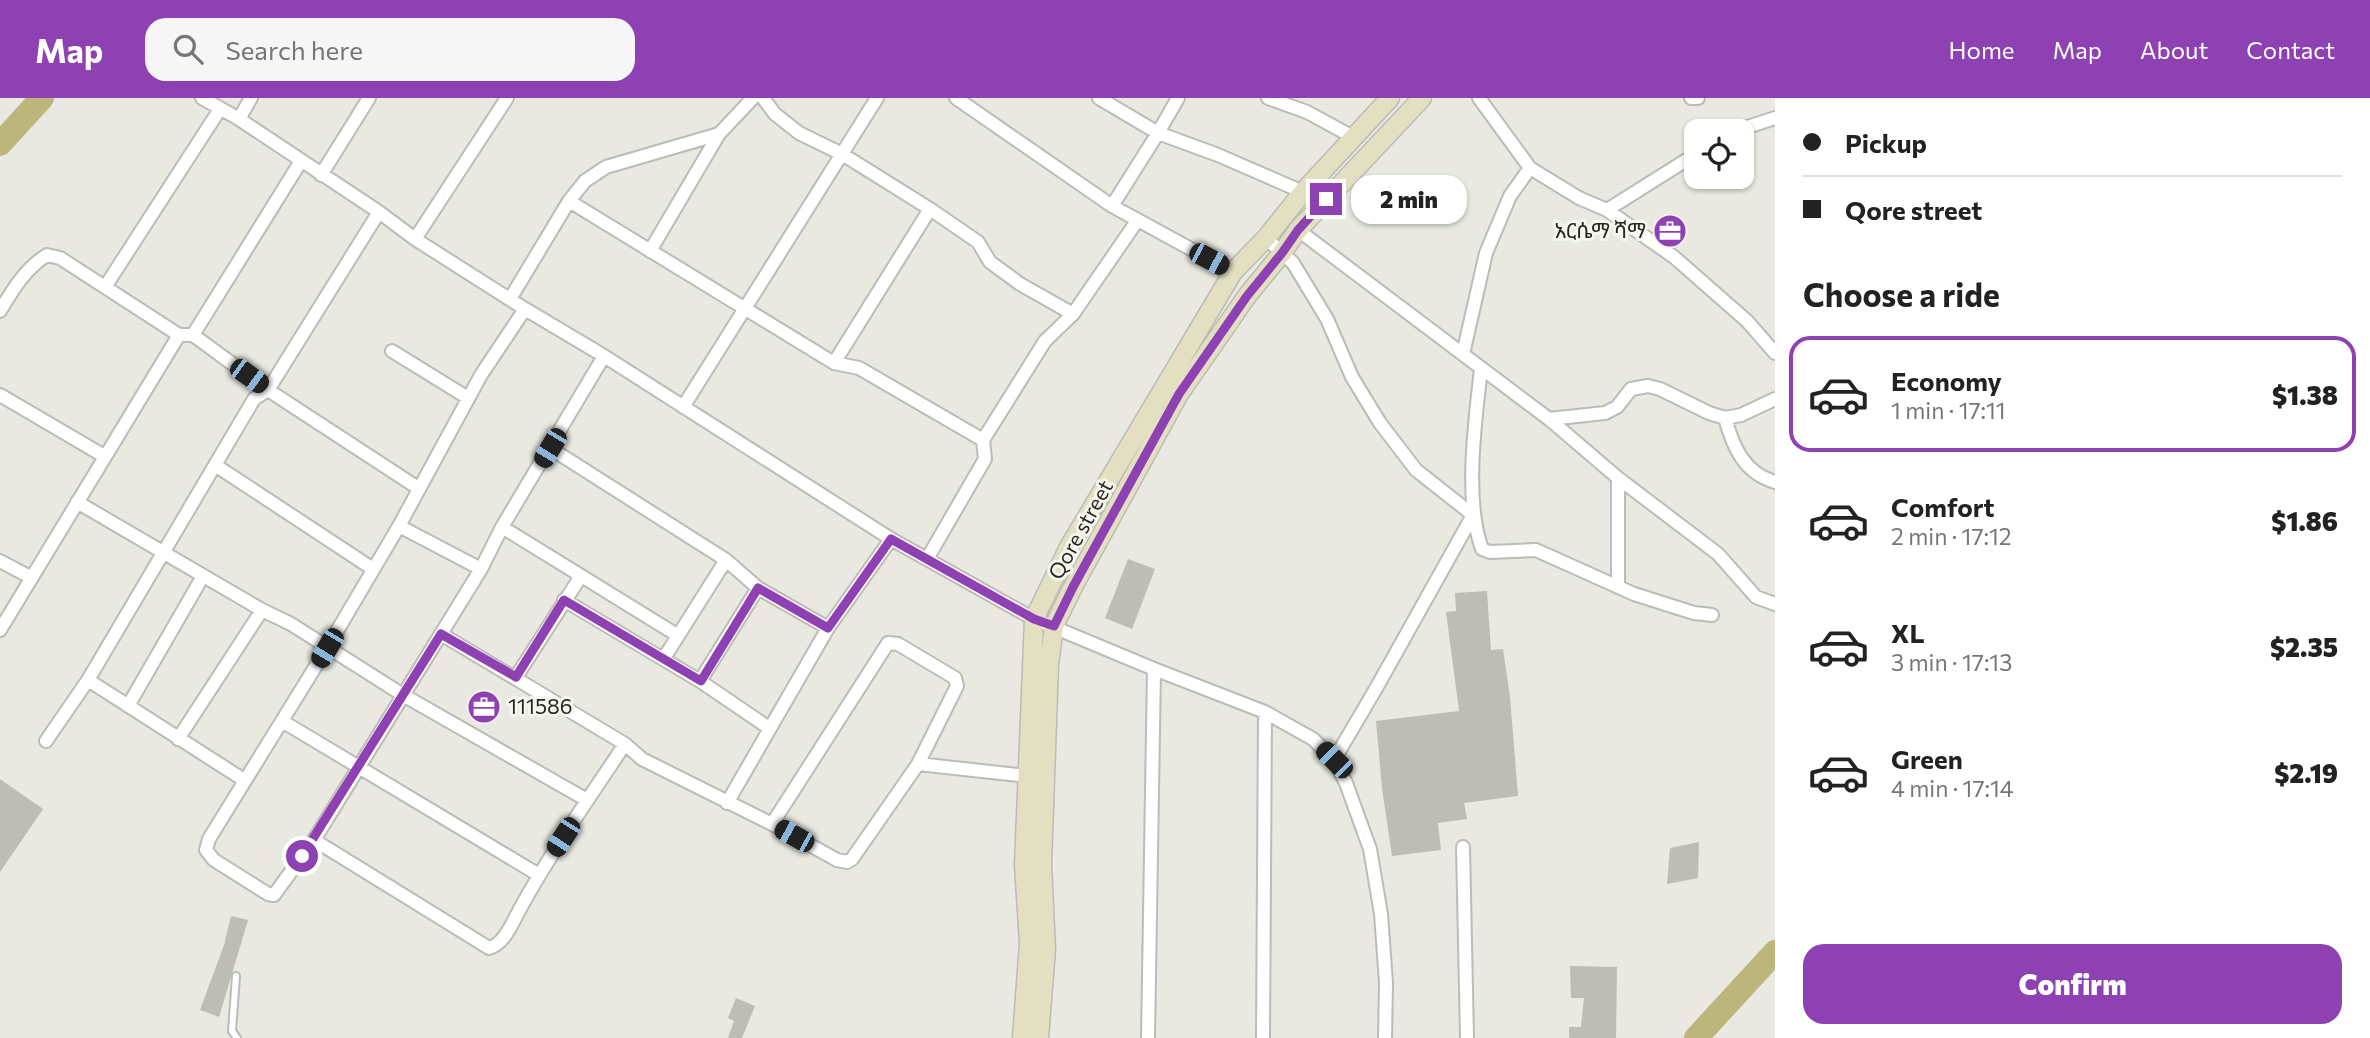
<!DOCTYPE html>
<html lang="en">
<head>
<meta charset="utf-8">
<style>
	body { margin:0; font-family:Commissioner,"Noto Sans Ethiopic",sans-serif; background:#f6f6f6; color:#222; height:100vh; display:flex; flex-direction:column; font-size:26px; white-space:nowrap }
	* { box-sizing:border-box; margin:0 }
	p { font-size:23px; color:#767676 }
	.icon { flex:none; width:38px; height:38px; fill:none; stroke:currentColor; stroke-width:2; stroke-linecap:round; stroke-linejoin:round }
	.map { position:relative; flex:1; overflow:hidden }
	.details { display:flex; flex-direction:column; background:#fff; width:595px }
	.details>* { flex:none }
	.guide { display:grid; align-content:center; height:154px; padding:0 28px; background:#fff }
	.controls { position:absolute; left:1684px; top:21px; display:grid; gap:14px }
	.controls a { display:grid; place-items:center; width:70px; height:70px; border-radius:14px; background:#fff; box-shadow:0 2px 5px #0004; font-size:35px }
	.end { position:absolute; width:32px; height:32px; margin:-16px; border:9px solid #8e41b2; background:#fff; box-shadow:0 0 0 4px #fff }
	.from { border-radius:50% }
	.bubble { position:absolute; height:49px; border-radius:21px; background:#fff; box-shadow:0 2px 5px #0004; font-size:23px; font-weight:800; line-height:49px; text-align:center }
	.car { position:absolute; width:21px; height:42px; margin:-21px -10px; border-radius:9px; box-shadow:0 0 5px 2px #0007; background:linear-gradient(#222 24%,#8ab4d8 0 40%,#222 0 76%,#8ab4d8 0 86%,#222 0) }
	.guide b { display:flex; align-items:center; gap:24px; height:66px; font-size:26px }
	.guide b+b { border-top:2px solid #e0e0e0 }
	.guide i { width:18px; height:18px; background:#222 }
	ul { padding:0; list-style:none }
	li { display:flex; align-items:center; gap:21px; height:116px; margin:0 14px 10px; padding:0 14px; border:4px solid transparent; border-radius:21px }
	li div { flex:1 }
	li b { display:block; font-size:26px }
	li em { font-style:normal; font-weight:800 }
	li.active { border-color:#8e41b2 }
	li>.icon { width:63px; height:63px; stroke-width:1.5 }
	h2 { padding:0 28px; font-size:32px; line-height:84px }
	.button { display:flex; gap:14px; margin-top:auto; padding:14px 28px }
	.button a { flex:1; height:80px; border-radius:21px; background:#8e41b2; color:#fff; font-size:28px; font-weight:800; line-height:80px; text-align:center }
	header { display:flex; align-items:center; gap:42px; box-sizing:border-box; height:98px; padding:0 35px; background:#8e41b2; color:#fff }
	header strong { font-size:33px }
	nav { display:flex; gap:38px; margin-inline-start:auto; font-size:24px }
	.search { width:490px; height:63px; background:#f6f6f6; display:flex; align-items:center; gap:18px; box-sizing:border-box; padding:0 24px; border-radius:21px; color:#767676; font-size:26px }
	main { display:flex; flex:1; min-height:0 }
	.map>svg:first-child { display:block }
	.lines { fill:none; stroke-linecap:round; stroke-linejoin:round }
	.river { stroke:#bcb67d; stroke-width:24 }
	.building { fill:#bdbcb5 }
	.lane-casing { stroke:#bcbbb5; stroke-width:10 }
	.street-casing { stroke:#bcbbb5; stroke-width:16 }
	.secondary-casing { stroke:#bcbbb5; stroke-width:21 }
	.lane { stroke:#fff; stroke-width:6 }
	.street { stroke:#fff; stroke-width:12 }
	.secondary { stroke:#e3e0c2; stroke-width:18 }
	.route { stroke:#8e41b2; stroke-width:9 }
	.labels { text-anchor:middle; stroke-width:6; stroke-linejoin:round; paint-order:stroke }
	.poi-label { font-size:21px; fill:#272724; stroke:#f6f6ef; text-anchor:end }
	.street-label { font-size:21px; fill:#272724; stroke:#f6f6ef }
</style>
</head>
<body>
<header>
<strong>Map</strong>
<div class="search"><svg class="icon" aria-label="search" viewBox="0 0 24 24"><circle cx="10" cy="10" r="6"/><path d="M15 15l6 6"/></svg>Search here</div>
<nav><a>Home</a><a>Map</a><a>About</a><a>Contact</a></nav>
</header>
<main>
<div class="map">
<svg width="1775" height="940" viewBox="0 0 1775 940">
	<rect width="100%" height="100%" fill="#e9e9e1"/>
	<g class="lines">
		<!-- river -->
		<path class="river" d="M0 46 42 0
			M1696 940 1775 854"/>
	</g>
	<!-- building -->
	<path class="building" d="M1128 461 1155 471 1132 531 1105 520Z
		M1487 493 1491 552 1503 551 1510 599 1518 698 1464 705 1467 721 1438 725 1441 752 1392 758 1382 690 1376 623 1459 613 1446 514 1456 513 1455 495Z
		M0 681 43 711 0 774Z
		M1699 744 1698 780 1667 786 1670 750Z
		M231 818 248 822 219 919 200 912 224 847Z
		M1570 868 1617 869 1616 940H1569V929H1581L1584 900H1571Z
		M736 900 755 908 742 940H728L734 923 728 920Z"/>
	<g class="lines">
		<defs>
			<path id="lane" d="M236 878 232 933 237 940"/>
			<path id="street" d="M202 0 239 21 379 114 415 141 525 211 604 258 891 441 1034 521 1154 571 1265 614 1313 641 1334 662 1346 685 1370 751 1381 816 1386 885 1385 940
				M763 0 775 16 799 35 842 56 930 111 978 144 990 164 1020 186 1073 216
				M956 0 1112 108 1233 174
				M1099 0 1158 35 1218 57 1303 94
				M1268 0 1307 14 1353 39
				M1479 0 1530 70 1579 100 1607 112 1674 159 1747 223 1775 255
				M1691 0H1698
				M239 21 251 0
				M1735 33 1775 20
				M321 77 369 0
				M569 103 834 265 859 270 983 342
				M1112 108 1158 35 1178 0
				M1607 112 1696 56
				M1298 132 1549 321 1618 380 1718 456 1756 499 1775 506
				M1266 140 1293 165 1327 221 1352 279 1380 325 1416 372 1473 417
				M415 141 507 0
				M650 153 719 36 753 0
				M105 189 220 11
				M510 201 569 103 585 83 606 69 719 36
				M525 211 481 277 399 428 327 550 209 741 206 752 214 762 268 796 274 797 314 742 481 471 502 429 604 258
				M0 213C13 191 26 170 47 157L60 160 179 237H193L268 292 418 390
				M193 237 301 63
				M392 253 468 300
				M1463 256 1486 155 1510 98 1530 70
				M834 265 930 111
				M1481 271C1475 324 1464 402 1482 451L1490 454 1536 452 1634 496 1694 515 1712 517
				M0 297 104 358
				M683 309 877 0
				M1725 320C1733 349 1744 375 1775 384
				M1549 321 1605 315 1617 309 1631 291 1648 288 1660 291 1709 315 1725 320 1741 317 1775 301
				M550 350 726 462 758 490 828 530
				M215 367 373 471
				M77 404 262 512 291 526 403 597 587 702
				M399 428 481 471
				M502 429 677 537
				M927 461 985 361 983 342 1045 243 1073 216 1137 123
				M0 463 32 480
				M1618 489V380
				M564 502 700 583 769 630
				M0 532 179 237
				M441 536 625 646 642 661 772 726 837 762 847 764 852 761 918 666 957 588 955 580 898 546 888 545 772 726
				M664 560 726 462
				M516 579 581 478
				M88 582 244 682
				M700 583 758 490
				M128 608 203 478
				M282 623 539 777
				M178 641 262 512
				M46 643 88 582 254 301 268 292 379 114
				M1334 662 1378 587 1473 417
				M918 666 1027 678
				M727 705 828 530 891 441
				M314 742 489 850C505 846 513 823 521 809 552 753 589 700 625 646
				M1463 749 1467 940
				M1148 940 1154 571
				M1263 940 1265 614"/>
			<path id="secondary" d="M1022 940 1029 845 1024 767 1034 521 1069 449 1233 174 1266 140 1303 94 1390 0
				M1039 940 1046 851 1042 766 1049 566 1054 528 1073 489 1179 296 1247 198 1282 155 1298 132 1422 0"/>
		</defs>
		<!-- lane casing -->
		<use href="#lane" class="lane-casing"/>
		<!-- street casing -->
		<use href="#street" class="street-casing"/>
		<!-- secondary casing -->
		<use href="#secondary" class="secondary-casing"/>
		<!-- lane -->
		<use href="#lane" class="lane"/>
		<!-- street -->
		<use href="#street" class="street"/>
		<!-- secondary -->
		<use href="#secondary" class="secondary"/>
	</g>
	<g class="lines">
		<!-- route -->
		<path class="route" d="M302 758 441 536 516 579 564 502 701 583 758 490 828 530 891 441 1034 521 1054 528 1073 489 1179 296 1247 198 1282 155 1298 132 1326 101"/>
	</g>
	<!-- icons -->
	<defs>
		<symbol id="office-disc" viewBox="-11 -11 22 22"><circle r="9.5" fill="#8e41b2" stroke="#f6f6ef"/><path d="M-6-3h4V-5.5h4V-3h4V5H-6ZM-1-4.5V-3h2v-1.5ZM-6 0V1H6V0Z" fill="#fff"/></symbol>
	</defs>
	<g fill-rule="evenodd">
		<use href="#office-disc" x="1651" y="114" width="38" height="38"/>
		<use href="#office-disc" x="465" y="590" width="38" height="38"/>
	</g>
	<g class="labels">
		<!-- poi labels -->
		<g class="poi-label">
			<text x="1646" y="140">አርሴማ ሻማ</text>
			<text x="508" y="616" text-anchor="start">111586</text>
		</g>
		<!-- street labels -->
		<g class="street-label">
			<text transform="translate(1081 432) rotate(-61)" y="7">Qore street</text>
		</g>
	</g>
</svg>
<div class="controls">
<a><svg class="icon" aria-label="locate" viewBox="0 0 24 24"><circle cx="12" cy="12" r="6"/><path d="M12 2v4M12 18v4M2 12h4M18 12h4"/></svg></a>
</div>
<i class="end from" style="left:302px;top:758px"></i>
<i class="end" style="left:1326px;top:101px"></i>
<div class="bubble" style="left:1351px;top:77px;width:116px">2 min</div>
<i class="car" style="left:1209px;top:161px;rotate:118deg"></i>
<i class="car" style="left:249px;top:278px;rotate:126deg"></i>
<i class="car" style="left:550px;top:350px;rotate:211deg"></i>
<i class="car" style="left:327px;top:550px;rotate:211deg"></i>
<i class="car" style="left:1334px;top:662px;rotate:315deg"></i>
<i class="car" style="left:794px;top:738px;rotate:299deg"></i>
<i class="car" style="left:563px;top:739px;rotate:213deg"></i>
</div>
<section class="details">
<div class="guide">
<b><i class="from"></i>Pickup</b>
<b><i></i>Qore street</b>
</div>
<h2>Choose a ride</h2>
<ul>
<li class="active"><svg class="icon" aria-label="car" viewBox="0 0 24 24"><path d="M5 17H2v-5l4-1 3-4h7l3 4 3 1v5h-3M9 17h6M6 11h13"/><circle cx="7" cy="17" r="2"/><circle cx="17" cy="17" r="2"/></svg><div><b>Economy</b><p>1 min · 17:11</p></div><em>$1.38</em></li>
<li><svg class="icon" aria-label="car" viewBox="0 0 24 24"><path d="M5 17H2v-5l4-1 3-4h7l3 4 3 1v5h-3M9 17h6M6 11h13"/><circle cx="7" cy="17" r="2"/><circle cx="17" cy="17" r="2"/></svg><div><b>Comfort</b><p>2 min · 17:12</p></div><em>$1.86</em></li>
<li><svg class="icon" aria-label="car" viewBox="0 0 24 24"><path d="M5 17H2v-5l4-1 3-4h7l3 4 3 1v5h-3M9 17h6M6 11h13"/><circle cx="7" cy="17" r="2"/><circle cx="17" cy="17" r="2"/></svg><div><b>XL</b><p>3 min · 17:13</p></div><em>$2.35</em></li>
<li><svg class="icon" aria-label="car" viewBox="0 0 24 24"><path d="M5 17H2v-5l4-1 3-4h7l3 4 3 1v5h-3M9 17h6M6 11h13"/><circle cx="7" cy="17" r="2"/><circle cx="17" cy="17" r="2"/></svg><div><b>Green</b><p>4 min · 17:14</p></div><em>$2.19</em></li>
</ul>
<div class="button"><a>Confirm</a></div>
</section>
</main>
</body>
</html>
